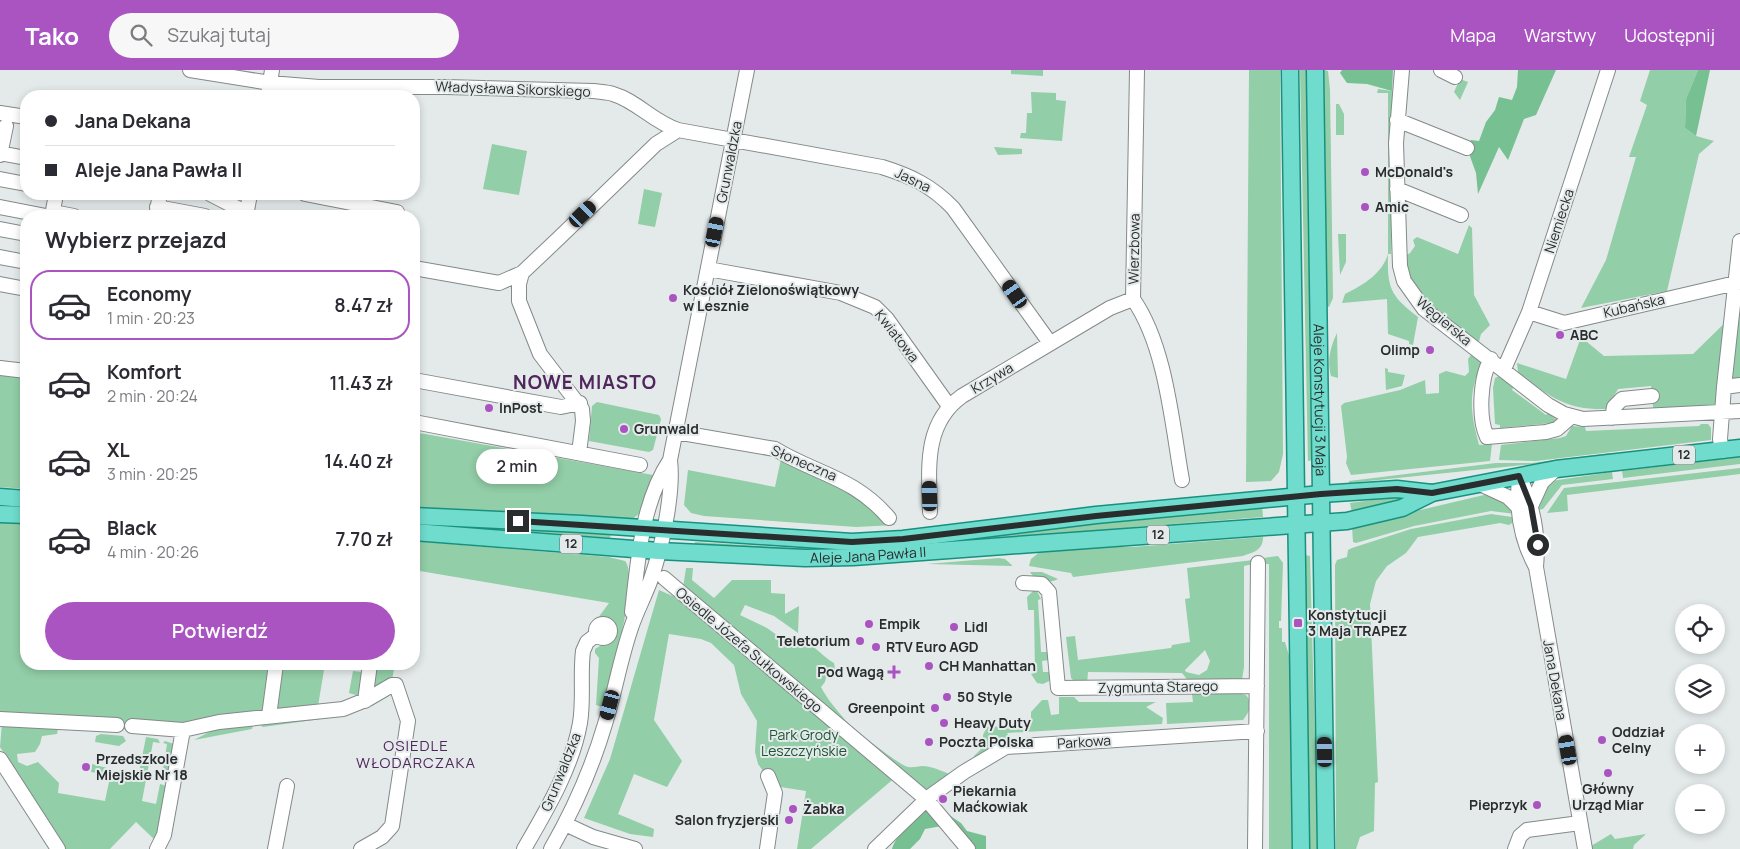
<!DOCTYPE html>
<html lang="pl">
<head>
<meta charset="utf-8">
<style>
	body { margin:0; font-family:Manrope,sans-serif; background:#f7f7f7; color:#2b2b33; height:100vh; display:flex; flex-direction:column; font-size:19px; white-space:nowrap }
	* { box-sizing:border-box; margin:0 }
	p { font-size:16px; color:#7c7c81 }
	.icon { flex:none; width:28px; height:28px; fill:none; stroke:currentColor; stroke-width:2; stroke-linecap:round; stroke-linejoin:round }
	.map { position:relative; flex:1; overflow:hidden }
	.panel { position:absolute; left:20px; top:140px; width:400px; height:460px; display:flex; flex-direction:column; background:#fff; border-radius:20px; box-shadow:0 2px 8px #0003 }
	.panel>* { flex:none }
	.top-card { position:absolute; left:20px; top:20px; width:400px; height:110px; border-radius:20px; box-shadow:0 2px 8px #0003; display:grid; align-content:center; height:110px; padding:0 25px; background:#fff }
	.fabs { position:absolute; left:1675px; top:534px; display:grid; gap:10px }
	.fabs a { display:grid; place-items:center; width:50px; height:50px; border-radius:50%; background:#fff; box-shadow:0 2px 8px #0003; font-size:25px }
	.end { position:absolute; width:22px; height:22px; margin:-11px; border:6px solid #2a2d2d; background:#fff; box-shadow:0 0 0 2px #fff }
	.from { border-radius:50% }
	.bubble { position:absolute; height:35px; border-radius:18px; background:#fff; box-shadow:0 2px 8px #0003; font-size:16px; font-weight:600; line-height:35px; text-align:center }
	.car { position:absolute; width:15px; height:30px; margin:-15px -8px; border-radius:6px; box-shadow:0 0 4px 1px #0007; background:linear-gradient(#222 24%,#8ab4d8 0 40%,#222 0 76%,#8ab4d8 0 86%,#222 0) }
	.top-card b { display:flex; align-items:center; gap:18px; height:48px; font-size:19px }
	.top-card b+b { border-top:1px solid #e1e1e2 }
	.top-card i { width:12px; height:12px; background:#2b2b33 }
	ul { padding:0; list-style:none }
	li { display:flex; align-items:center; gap:15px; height:70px; margin:0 10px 8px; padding:0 15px; border:2px solid transparent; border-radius:20px }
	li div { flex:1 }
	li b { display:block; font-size:19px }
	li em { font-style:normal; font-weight:600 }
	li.selected { border-color:#aa54c2 }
	li>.icon { width:45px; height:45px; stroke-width:1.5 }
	h2 { padding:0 25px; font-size:22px; line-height:60px }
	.cta { display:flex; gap:10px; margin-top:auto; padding:10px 25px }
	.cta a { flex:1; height:58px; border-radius:30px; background:#aa54c2; color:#fff; font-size:20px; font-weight:600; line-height:58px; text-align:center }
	header { display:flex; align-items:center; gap:30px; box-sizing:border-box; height:70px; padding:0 25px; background:#aa54c2; color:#fff }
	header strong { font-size:24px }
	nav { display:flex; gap:28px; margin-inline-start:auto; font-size:18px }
	.search { width:350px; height:45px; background:#f7f7f7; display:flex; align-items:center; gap:12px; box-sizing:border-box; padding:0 18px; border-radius:28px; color:#7c7c81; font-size:19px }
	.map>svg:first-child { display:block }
	.green { fill:#92cea7; fill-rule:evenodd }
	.forest { fill:#76c092 }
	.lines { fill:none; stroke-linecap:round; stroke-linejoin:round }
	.minor-casing { stroke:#848989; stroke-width:16 }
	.major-casing { stroke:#18907f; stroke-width:19 }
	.minor { stroke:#fff; stroke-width:14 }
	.major { stroke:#6fdccd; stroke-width:16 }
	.route { stroke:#2a2d2d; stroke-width:6 }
	.poi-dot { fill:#aa54c2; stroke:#e4eaea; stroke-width:2 }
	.labels { text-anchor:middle; stroke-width:4; stroke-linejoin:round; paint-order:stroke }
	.shield { fill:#e4eaea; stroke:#626666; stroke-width:1 }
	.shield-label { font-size:12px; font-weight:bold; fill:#2a2d2d }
	.street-label { font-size:14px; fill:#2a2d2d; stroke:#e4eaea }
	.poi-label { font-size:14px; font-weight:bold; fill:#2a2d2d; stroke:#e4eaea; text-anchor:start }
	.park-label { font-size:14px; fill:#1d5435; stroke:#e4eaea }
	.neighbourhood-label { font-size:15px; letter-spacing:1px; fill:#50275c; stroke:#e4eaea }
	.district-label { font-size:19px; font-weight:bold; letter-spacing:1px; fill:#50275c; stroke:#e4eaea }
</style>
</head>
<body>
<header>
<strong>Tako</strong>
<div class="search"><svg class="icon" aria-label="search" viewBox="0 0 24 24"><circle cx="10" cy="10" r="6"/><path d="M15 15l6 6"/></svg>Szukaj tutaj</div>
<nav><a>Mapa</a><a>Warstwy</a><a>Udostępnij</a></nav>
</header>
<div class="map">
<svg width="1740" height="779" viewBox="0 0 1740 779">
	<rect width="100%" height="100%" fill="#e4eaea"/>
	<!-- green -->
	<path class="green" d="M1011 0H1043V6L1011 4Z
		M1249 0H1280L1283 384 1279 402 1271 411 1246 412Z
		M1300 0H1306L1313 390 1308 391Z
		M1324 0 1328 1 1330 20 1333 228 1329 237 1327 236Z
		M1650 0H1698L1686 29 1685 58 1696 66 1714 71 1699 84 1667 221 1581 238 1606 190 1636 87H1629L1647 35 1640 31Z
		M1460 9 1468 12 1460 30 1454 22Z
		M1378 19 1392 21 1391 181V184H1388C1387 219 1391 226 1418 247L1413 275 1409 274V271L1388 264 1387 229 1342 233 1345 224C1363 215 1382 204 1388 184V23H1377Z
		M1031 22 1056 23V30L1066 31 1062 71 1020 68 1021 63H1026L1027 43H1032Z
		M1336 34H1339L1344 44V65H1336Z
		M492 74 527 81 519 125 483 119Z
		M994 77 1022 79V84L998 85Z
		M644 119 662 123 655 157 638 154Z
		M1469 155 1472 158 1474 225 1490 255 1481 264 1477 279 1411 223 1405 186 1410 183 1415 176 1413 170 1417 167 1458 184Z
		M1338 164H1346V192L1340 205Z
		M1740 238V315L1724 317 1721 344 1654 346 1651 316 1618 319 1606 339C1565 340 1549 326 1518 302L1517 293 1566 309 1581 267 1604 286 1693 284Z
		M1337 263 1338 308 1331 306C1327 290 1330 278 1337 263Z
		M1471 285 1482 293C1467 325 1471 343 1479 375L1492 374 1490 391 1351 405 1346 393 1347 387 1341 336 1344 333 1400 320 1425 310 1426 324 1439 323V304L1446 301 1465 306 1469 302 1468 289Z
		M0 298 26 301V419L0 417Z
		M1385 298 1388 299V302L1405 305 1402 316 1386 320Z
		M1499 306 1514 316 1512 320 1546 345 1548 343 1558 351 1552 361 1551 353 1500 358V355L1495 354 1493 318 1495 308Z
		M597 332 659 345 661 349 653 380 649 382 589 371 592 336Z
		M1701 354H1708L1711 358V370L1536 391 1499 390 1501 375 1560 368 1566 366 1572 356 1585 357 1586 361 1699 356Z
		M414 362 653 405 640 443 629 452 414 441Z
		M1611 383V386L1349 413V411L1496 393H1532Z
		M782 384 880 437 895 455 856 457 704 446 691 443 684 435 688 400 775 417Z
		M1740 387V394L1623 408 1622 401Z
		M1740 398V404L1567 425 1568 441 1547 443 1564 418Z
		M1612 402 1613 409 1562 415 1543 439 1538 440V432L1551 411Z
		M1410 425 1413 428 1352 443 1350 433Z
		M1484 425 1501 428 1516 444 1491 441 1414 456 1356 473 1353 472 1352 456Z
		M1262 435 1263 447 1134 457 1070 467 816 482 694 478 695 472 817 479 942 470 1177 441Z
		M1491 444 1512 447V453L1509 455 1500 453 1418 467 1406 483 1387 496 1376 511 1370 534 1378 712 1375 713 1374 761 1360 767 1356 779H1336L1335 495 1337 490 1347 487 1348 480 1352 478 1411 459Z
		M0 447 26 448V594H325L317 642 219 652 132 656 0 649Z
		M414 450 611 463 610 468 537 462 414 458Z
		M1263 467C1263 481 1253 482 1243 486L1073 507 1071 503 1029 496 1031 489 1041 481 1082 477H1132Z
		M414 471 609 487 625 491C640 507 610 614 602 637L596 635 599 588 595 583V579L612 568 614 560 608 552H595L609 533 414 500Z
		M1305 485 1310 486 1318 779H1307Z
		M1278 486 1283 493 1281 551H1279V558H1282V572H1285L1290 589 1293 779H1269V494H1263V488Z
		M999 488 1005 489 1013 496 927 494Z
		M1253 490V494L1244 496V597L1241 616 1194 618 1182 603 1088 602 1087 614 1074 611 1071 608 1066 567 1075 566 1078 590 1171 578 1172 575 1190 572 1185 529 1190 528 1187 498ZM1205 580 1210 591 1207 600 1199 605 1186 602 1185 600Z
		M686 498H693L692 510 714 528 732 510H771V523L785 524V544L799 536 798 563 774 546 745 535 740 545 767 558 792 576 797 569C812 571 821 586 834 593L835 599 833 602H827L825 612 821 617C827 629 837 640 846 651 852 658 899 695 908 697 913 698 918 696 923 696 935 697 946 703 957 707L926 729 897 706 811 779H797L806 721 774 716 758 694 755 682 757 651 741 624 734 595 711 573 701 569 669 564 654 650 682 691 667 717 634 704 618 744 654 759 653 767 630 764 584 748 610 689 659 520 675 527 677 520 682 524Z
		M1030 502H1042L1058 509C1049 514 1036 512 1030 502Z
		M1033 521H1037L1041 529 1038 530 1041 582H1048L1049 590 1042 591 1043 602H1051L1049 611 1043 614 1037 613 1031 604 1035 603 1034 540H1028L1027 527Z
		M376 594H395L392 610 373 618Z
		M353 601 362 602 359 626 349 623Z
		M1238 623 1246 625C1254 634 1249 642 1243 650L1167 654 1166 633 1193 632 1192 624Z
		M1059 627H1074L1079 632H1156L1146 637 1163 648 1162 654 1007 663 1010 669 1006 677 973 691 974 686 983 677V665L987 657 1031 655V642L1042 630H1048L1051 645 1059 644Z
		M330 646 336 647 263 657 259 654Z
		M2 653 58 659 57 664 42 666 40 674 35 682 17 684 18 692 27 696 38 692 59 713 58 723 105 731 109 712H113L114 704 138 708 146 667 158 669 160 673 153 672 142 731 156 734 160 714 167 716 156 771 136 752 110 779H65L0 677Z
		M253 654 252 659 194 670 215 659Z
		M101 664 123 666 126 671 119 676 95 672 96 666Z
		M165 671 174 674 170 699 168 701 163 700 167 674 163 673Z
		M92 694 107 698 106 704 91 702Z
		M1611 764 1615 769 1646 764 1634 775 1633 779H1592L1591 776Z"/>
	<!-- forest -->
	<path class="forest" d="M1342 0H1393L1392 21 1367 14 1347 13 1340 3Z
		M1518 0H1556L1536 45 1524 49 1508 90 1499 77 1478 124 1476 103 1467 78 1471 70 1479 71 1486 52 1495 40 1499 27 1512 30 1517 17Z
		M1698 0H1710L1696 66 1685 58 1686 29Z
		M926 737 939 745H949L961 753 967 761 986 766V779H958L942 756 925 759 920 769 910 779H892C897 761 916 753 926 737Z"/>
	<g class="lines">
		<defs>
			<path id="minor" d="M190 0 270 13 319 17H446L593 21C600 22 607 22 613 24 637 31 653 52 678 60L882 97C911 106 932 116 953 138L1050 273
				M1137 0 1133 229C1166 276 1172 354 1182 410
				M1402 0 1396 73 1400 196 1404 211 1424 239 1548 335 1564 344 1583 349 1740 341
				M1441 0 1455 7
				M268 26 272 0
				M0 43 26 47
				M1397 50 1467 78
				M0 83 26 88
				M0 85 6 56
				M0 109 26 114
				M1397 119 1461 145
				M210 124 247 143
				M305 124 397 142V146
				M0 137 46 146
				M157 137 205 146
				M53 142 74 146
				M52 146 56 124
				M156 146 160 124
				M246 146 250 124
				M0 159 26 164
				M0 187 26 192
				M414 198 499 213 522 203
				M708 199 841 223 875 237 887 249 949 336
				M0 214 26 219
				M1529 242 1564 253 1740 212
				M1491 289C1480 307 1478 348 1487 367L1546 362 1557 359 1572 346
				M0 298 26 301
				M1504 299 1529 242 1608 0
				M414 310 561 337 580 333
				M1724 317 1740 315
				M1612 348 1614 337 1622 329 1652 326
				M414 352 640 395
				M676 362 775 379C816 404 854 407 889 448
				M1722 381 1720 369 1724 317 1740 171
				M579 383 583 351 582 339 540 284 519 231V214L522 203 560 167 656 74 678 60
				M1519 406C1533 435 1539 465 1536 497L1585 779
				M1519 409C1516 440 1521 470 1536 497
				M1480 414 1508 427 1518 437
				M1531 436 1542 412 1556 399
				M930 442C929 399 923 354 962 326L1110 238 1133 229
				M664 508 926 729 968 779
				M1023 513 1042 514 1049 522 1058 618 1257 616
				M632 542C638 491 641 434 670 390
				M596 561a7 7 0 1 1 14 0a7 7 0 1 1-14 0Z
				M365 631 370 594
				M269 646 276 594
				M0 649 117 655
				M132 656 183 660 219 652 343 639 368 629 392 615H396L408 651 392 756 382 767 361 779
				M0 689 58 779
				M565 754 593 767 635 779
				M157 779 164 765 183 660
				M275 779 287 716
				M524 779C546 741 572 698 580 653 584 629 580 605 583 581L587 572 596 565
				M551 779C574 739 592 698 605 654 615 622 620 590 631 558 636 542 645 526 651 509 662 477 674 423 670 390L747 0
				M767 779 775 723 768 706
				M875 779 929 727 964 702 1006 677 1257 661
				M1255 779 1258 493
				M1515 779 1520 766 1527 760 1580 753"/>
			<g id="major">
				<path d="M1290 0 1301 779"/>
				<path id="s1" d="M1315 0 1326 779"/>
				<path d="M0 427 26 429"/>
				<path d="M0 444 26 445"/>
				<path d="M414 446 582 454 852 472 903 469 1096 445 1321 424 1397 419 1432 423"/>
				<path id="s2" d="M414 462 659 481 805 488 853 487 1347 451 1402 438 1432 423 1556 399 1740 378"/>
			</g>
		</defs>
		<!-- minor casing -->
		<use href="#minor" class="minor-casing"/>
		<!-- major casing -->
		<use href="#major" class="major-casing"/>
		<!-- minor -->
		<use href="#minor" class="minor"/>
		<!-- major -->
		<use href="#major" class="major"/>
	</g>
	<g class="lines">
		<!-- route -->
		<path class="route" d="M518 451 852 472 903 469 1096 446 1321 424 1397 419 1432 423 1519 406 1531 436 1538 475"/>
	</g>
	<!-- markers -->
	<g class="poi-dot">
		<circle cx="1365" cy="102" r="5"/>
		<circle cx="1365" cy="137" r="5"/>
		<circle cx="673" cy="228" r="5"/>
		<circle cx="1560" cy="265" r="5"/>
		<circle cx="1430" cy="280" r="5"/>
		<circle cx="489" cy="338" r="5"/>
		<circle cx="624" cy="359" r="5"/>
		<rect x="1293" y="548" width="10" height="10" rx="2.5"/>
		<circle cx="869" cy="554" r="5"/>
		<circle cx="954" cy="557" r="5"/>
		<circle cx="860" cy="571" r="5"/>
		<circle cx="876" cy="577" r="5"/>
		<circle cx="929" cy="596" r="5"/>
		<path d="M891.5 594.5h5v5h5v5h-5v5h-5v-5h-5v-5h5z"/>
		<circle cx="947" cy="627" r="5"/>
		<circle cx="935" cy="638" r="5"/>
		<circle cx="944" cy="653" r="5"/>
		<circle cx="1602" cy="670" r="5"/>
		<circle cx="929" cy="672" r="5"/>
		<circle cx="86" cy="697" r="5"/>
		<circle cx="1608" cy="703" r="5"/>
		<circle cx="943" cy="729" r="5"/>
		<circle cx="1537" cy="735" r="5"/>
		<circle cx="793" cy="739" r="5"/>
		<circle cx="789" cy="750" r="5"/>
	</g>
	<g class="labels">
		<!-- shield labels -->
		<g class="shield">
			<rect x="1673" y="375.5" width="22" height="19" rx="4"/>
			<rect x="1147" y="455.5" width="22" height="19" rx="4"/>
			<rect x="560" y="464.5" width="22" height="19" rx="4"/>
		</g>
		<g class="shield-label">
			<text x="1684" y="389">12</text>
			<text x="1158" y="469">12</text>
			<text x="571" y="478">12</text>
		</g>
		<!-- street labels -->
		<g class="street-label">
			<text transform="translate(513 19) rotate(2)" y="5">Władysława Sikorskiego</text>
			<text transform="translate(729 92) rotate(-79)" y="5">Grunwaldzka</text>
			<text transform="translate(913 110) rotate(26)" y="5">Jasna</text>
			<text transform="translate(1559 151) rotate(-72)" y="5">Niemiecka</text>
			<text transform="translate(1134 179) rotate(-89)" y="5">Wierzbowa</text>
			<text transform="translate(1634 236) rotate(-13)" y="5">Kubańska</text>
			<text transform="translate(1444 251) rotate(40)" y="5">Węgierska</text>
			<text transform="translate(897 266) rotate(52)" y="5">Kwiatowa</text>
			<text transform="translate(992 308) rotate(-31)" y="5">Krzywa</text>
			<text dy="5" stroke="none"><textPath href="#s1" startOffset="330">Aleje Konstytucji 3 Maja</textPath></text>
			<text transform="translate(804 393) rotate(23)" y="5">Słoneczna</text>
			<text dy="5" stroke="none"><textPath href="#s2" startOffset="455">Aleje Jana Pawła II</textPath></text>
			<text transform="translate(749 580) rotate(40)" y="5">Osiedle Józefa Sułkowskiego</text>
			<text transform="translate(1555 610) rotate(80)" y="5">Jana Dekana</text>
			<text transform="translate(1158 617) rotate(-1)" y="5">Zygmunta Starego</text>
			<text transform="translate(1084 672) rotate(-4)" y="5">Parkowa</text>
			<text transform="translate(561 702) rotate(-68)" y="5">Grunwaldzka</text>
		</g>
		<!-- poi labels -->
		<g class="poi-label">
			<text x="1375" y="107">McDonald's</text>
			<text x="1375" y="142">Amic</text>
			<text x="683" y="225">Kościół Zielonoświątkowy<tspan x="683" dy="16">w Lesznie</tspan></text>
			<text x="1570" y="270">ABC</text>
			<text x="1420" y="285" text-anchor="end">Olimp</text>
			<text x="499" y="343">InPost</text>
			<text x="634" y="364">Grunwald</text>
			<text x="1308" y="550">Konstytucji<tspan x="1308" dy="16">3 Maja TRAPEZ</tspan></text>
			<text x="879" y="559">Empik</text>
			<text x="964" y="562">Lidl</text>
			<text x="850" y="576" text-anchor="end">Teletorium</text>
			<text x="886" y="582">RTV Euro AGD</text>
			<text x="939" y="601">CH Manhattan</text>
			<text x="884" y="607" text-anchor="end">Pod Wagą</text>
			<text x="957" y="632">50 Style</text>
			<text x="925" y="643" text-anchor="end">Greenpoint</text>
			<text x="954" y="658">Heavy Duty</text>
			<text x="1612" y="667">Oddział<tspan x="1612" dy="16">Celny</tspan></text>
			<text x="939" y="677">Poczta Polska</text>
			<text x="96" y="694">Przedszkole<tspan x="96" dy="16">Miejskie Nr 18</tspan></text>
			<text x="1608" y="724" text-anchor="middle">Główny<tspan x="1608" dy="16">Urząd Miar</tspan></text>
			<text x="953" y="726">Piekarnia<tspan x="953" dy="16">Maćkowiak</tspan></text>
			<text x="1527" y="740" text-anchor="end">Pieprzyk</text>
			<text x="803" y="744">Żabka</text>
			<text x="779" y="755" text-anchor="end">Salon fryzjerski</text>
		</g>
		<!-- park labels -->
		<g class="park-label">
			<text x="804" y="670">Park Grody<tspan x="804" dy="16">Leszczyńskie</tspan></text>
		</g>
		<!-- neighbourhood labels -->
		<g class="neighbourhood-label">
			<text x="416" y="681">OSIEDLE<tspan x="416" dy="17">WŁODARCZAKA</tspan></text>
		</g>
		<!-- district labels -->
		<g class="district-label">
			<text x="585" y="319">NOWE MIASTO</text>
		</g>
	</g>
</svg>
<div class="fabs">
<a><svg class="icon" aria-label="locate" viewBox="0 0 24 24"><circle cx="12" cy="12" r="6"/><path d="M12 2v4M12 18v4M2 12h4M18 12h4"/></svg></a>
<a><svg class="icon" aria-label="layers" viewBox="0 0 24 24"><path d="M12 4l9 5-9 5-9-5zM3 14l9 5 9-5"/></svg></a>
<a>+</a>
<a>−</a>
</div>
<i class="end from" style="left:1538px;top:475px"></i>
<i class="end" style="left:518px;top:451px"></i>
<div class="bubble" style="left:476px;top:379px;width:82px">2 min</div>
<i class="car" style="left:583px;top:144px;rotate:46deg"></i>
<i class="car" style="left:715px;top:162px;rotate:11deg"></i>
<i class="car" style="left:1015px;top:224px;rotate:325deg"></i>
<i class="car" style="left:930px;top:426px;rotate:358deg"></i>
<i class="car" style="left:610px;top:635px;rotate:195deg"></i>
<i class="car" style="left:1568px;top:680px;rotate:350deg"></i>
<i class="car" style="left:1325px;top:682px;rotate:359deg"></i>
<div class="top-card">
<b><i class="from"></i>Jana Dekana</b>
<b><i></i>Aleje Jana Pawła II</b>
</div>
<section class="panel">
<h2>Wybierz przejazd</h2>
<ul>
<li class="selected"><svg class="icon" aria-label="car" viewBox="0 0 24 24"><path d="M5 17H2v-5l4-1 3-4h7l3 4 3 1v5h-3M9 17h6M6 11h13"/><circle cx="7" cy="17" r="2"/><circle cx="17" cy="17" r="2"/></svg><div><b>Economy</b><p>1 min · 20:23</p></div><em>8.47 zł</em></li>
<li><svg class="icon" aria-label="car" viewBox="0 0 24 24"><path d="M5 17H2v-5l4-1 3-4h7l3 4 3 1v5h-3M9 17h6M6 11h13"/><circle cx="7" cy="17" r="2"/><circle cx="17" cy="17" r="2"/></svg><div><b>Komfort</b><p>2 min · 20:24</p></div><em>11.43 zł</em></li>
<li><svg class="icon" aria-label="car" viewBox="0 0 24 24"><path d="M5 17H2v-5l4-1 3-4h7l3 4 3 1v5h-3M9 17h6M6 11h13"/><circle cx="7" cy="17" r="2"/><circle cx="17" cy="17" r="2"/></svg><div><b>XL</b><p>3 min · 20:25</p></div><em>14.40 zł</em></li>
<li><svg class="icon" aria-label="car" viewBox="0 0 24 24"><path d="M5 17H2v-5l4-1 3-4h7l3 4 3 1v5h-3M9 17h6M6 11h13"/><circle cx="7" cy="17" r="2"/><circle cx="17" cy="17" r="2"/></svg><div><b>Black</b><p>4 min · 20:26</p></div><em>7.70 zł</em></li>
</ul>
<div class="cta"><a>Potwierdź</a></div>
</section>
</div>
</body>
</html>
